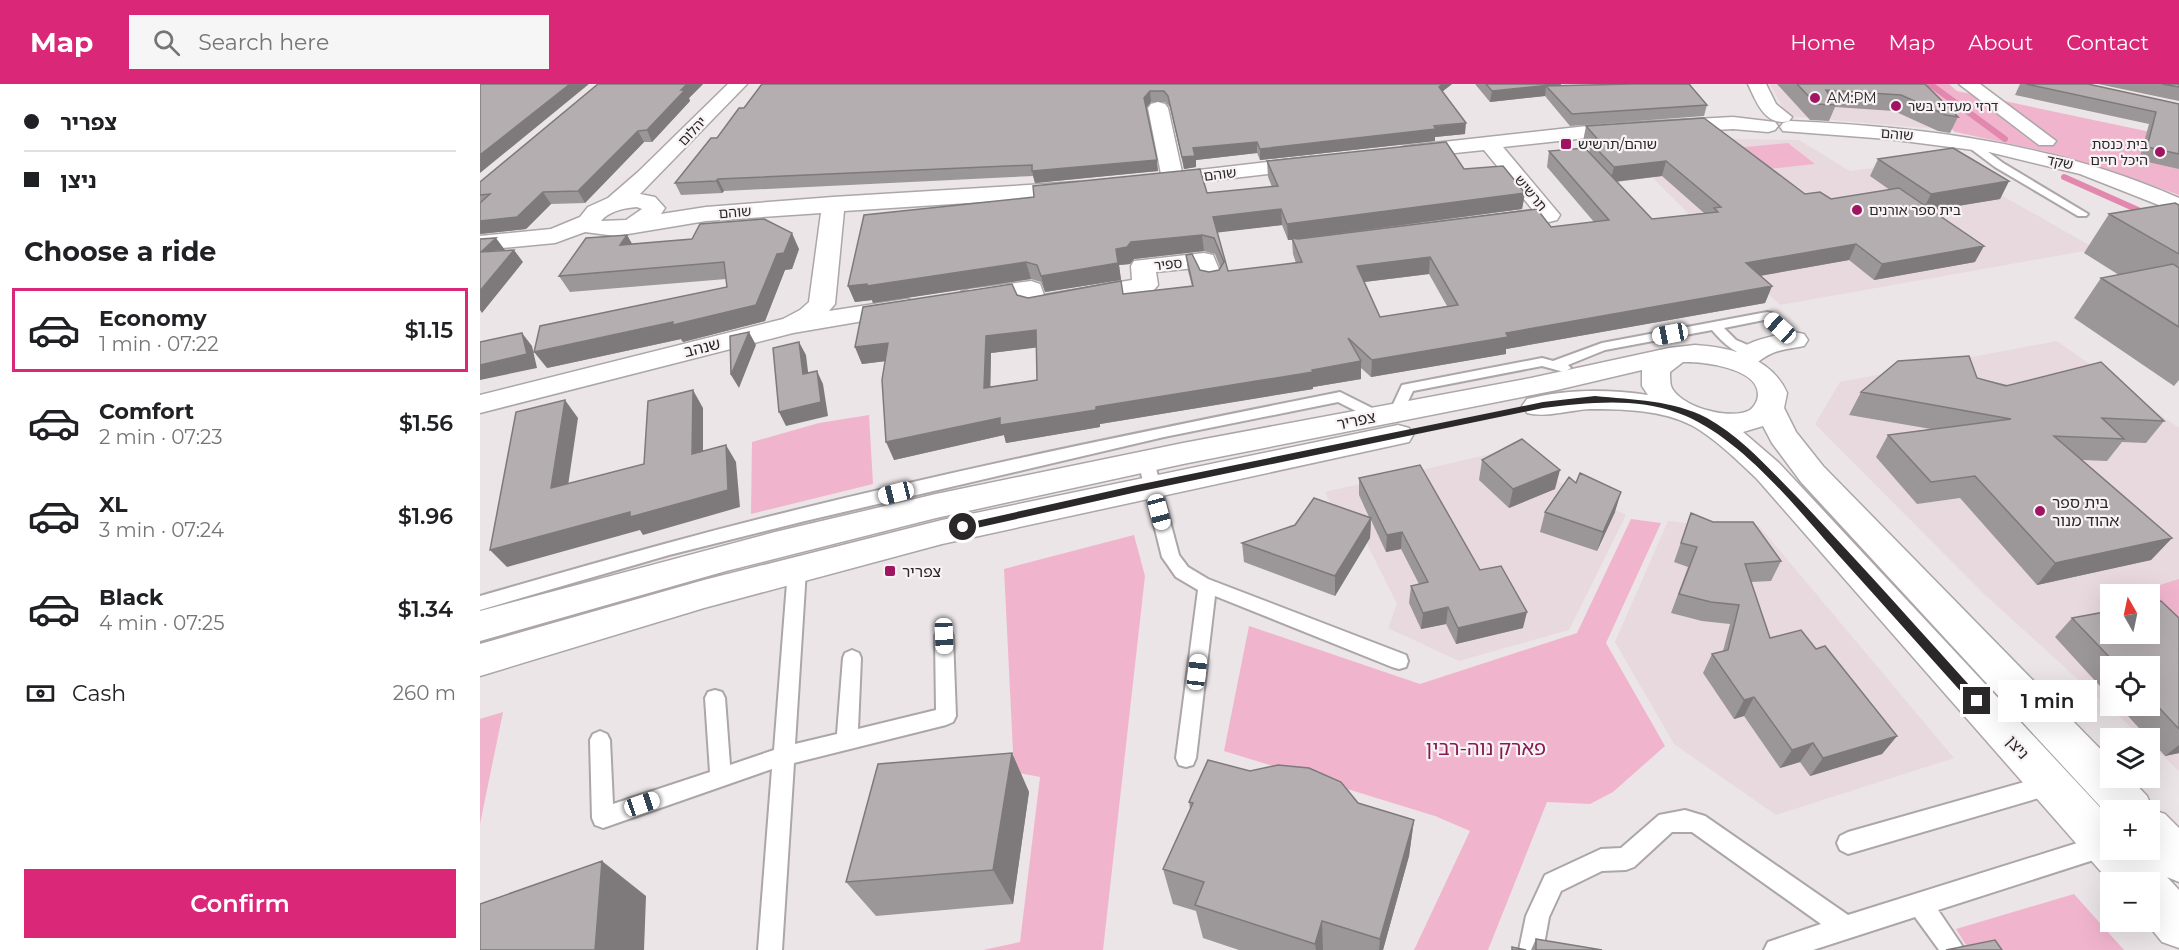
<!DOCTYPE html>
<html lang="en">
<head>
<meta charset="utf-8">
<style>
	body { margin:0; font-family:Montserrat,"Noto Sans Hebrew",sans-serif; background:#f6f6f6; color:#202124; height:100vh; display:flex; flex-direction:column; font-size:22px; white-space:nowrap }
	* { box-sizing:border-box; margin:0 }
	p { font-size:20px; color:#757577 }
	.icon { flex:none; width:33px; height:33px; fill:none; stroke:currentColor; stroke-width:2; stroke-linecap:round; stroke-linejoin:round }
	.map { position:relative; flex:1; overflow:hidden }
	.sheet { display:flex; flex-direction:column; background:#fff; width:480px }
	.sheet>* { flex:none }
	.hud { display:grid; align-content:center; height:132px; padding:0 24px; background:#fff }
	.needle { width:39px; rotate:351deg }
	.tools { position:absolute; left:1620px; top:500px; display:grid; gap:12px }
	.tools a { display:grid; place-items:center; width:60px; height:60px; border-radius:0px; background:#fff; box-shadow:0 6px 24px #0002; font-size:30px }
	.end { position:absolute; width:27px; height:27px; margin:-14px; border:8px solid #2a2829; background:#fff; box-shadow:0 0 0 3px #fff }
	.from { border-radius:50% }
	.bubble { position:absolute; height:42px; border-radius:0px; background:#fff; box-shadow:0 6px 24px #0002; font-size:20px; font-weight:600; line-height:42px; text-align:center }
	.car { position:absolute; width:18px; height:36px; margin:-18px -9px; border-radius:8px; box-shadow:0 0 4px 2px #0007; background:linear-gradient(#fff 24%,#345 0 40%,#fff 0 76%,#345 0 86%,#fff 0) }
	.hud b { display:flex; align-items:center; gap:21px; height:57px; font-size:22px }
	.hud b+b { border-top:2px solid #e0e0e0 }
	.hud i { width:15px; height:15px; background:#202124 }
	ul { padding:0; list-style:none }
	li { display:flex; align-items:center; gap:18px; height:84px; margin:0 12px 9px; padding:0 12px; border:3px solid transparent; border-radius:0px }
	li div { flex:1 }
	li b { display:block; font-size:22px }
	li em { font-style:normal; font-weight:600 }
	li.selected { border-color:#db2777 }
	li>.icon { width:54px; height:54px; stroke-width:1.5 }
	h2 { padding:0 24px; font-size:27px; line-height:72px }
	.pay { display:flex; align-items:center; gap:15px; height:66px; padding:0 24px; font-size:22px }
	.pay p { margin-inline-start:auto }
	.action { display:flex; gap:12px; margin-top:auto; padding:12px 24px }
	.action a { flex:1; height:69px; border-radius:0px; background:#db2777; color:#fff; font-size:24px; font-weight:600; line-height:69px; text-align:center }
	header { display:flex; align-items:center; gap:36px; box-sizing:border-box; height:84px; padding:0 30px; background:#db2777; color:#fff }
	header strong { font-size:28px }
	nav { display:flex; gap:33px; margin-inline-start:auto; font-size:21px }
	.search { width:420px; height:54px; background:#f6f6f6; display:flex; align-items:center; gap:15px; box-sizing:border-box; padding:0 21px; border-radius:0px; color:#757577; font-size:22px }
	main { display:flex; flex:1; min-height:0 }
	.map>svg:first-child { display:block }
	.built { fill:#e8d9de; fill-rule:evenodd }
	.green { fill:#f0b5cc }
	.lines { fill:none; stroke-linecap:round; stroke-linejoin:round }
	.stream { stroke:#e287ad; stroke-width:6 }
	.service-casing { stroke:#aca6a8; stroke-width:4 }
	.minor-casing { stroke:#aca6a8; stroke-width:3 }
	.tertiary-casing { stroke:#aca6a8; stroke-width:3 }
	.service { fill:#fff; fill-rule:evenodd }
	.minor { fill:#fff; fill-rule:evenodd }
	.tertiary { fill:#fff; fill-rule:evenodd }
	.wall { fill:#9b9697; fill-rule:evenodd }
	.shaded-wall { fill:#7e7a7b }
	.building { fill:#b4aeb0; stroke:#7e7a7b; stroke-width:1.5; fill-rule:evenodd }
	.route { fill:#2a2829 }
	.poi-dot { fill:#a01561; stroke:#f8f2f4; stroke-width:2 }
	.labels { text-anchor:middle; stroke-width:4.5; stroke-linejoin:round; paint-order:stroke }
	.far-poi-label { font-size:14px; fill:#2a2829; stroke:#f8f2f4; text-anchor:start }
	.far-street-label { font-size:14px; fill:#2a2829; stroke:#f8f2f4 }
	.street-label { font-size:16px; fill:#2a2829; stroke:#f8f2f4 }
	.poi-label { font-size:16px; fill:#2a2829; stroke:#f8f2f4; text-anchor:start }
	.near-park-label { font-size:20px; fill:#861c53; stroke:#f8f2f4 }
</style>
</head>
<body>
<header>
<strong>Map</strong>
<div class="search"><svg class="icon" aria-label="search" viewBox="0 0 24 24"><circle cx="10" cy="10" r="6"/><path d="M15 15l6 6"/></svg>Search here</div>
<nav><a>Home</a><a>Map</a><a>About</a><a>Contact</a></nav>
</header>
<main>
<section class="sheet">
<div class="hud">
<b><i class="from"></i>צפריר</b>
<b><i></i>ניצן</b>
</div>
<h2>Choose a ride</h2>
<ul>
<li class="selected"><svg class="icon" aria-label="car" viewBox="0 0 24 24"><path d="M5 17H2v-5l4-1 3-4h7l3 4 3 1v5h-3M9 17h6M6 11h13"/><circle cx="7" cy="17" r="2"/><circle cx="17" cy="17" r="2"/></svg><div><b>Economy</b><p>1 min · 07:22</p></div><em>$1.15</em></li>
<li><svg class="icon" aria-label="car" viewBox="0 0 24 24"><path d="M5 17H2v-5l4-1 3-4h7l3 4 3 1v5h-3M9 17h6M6 11h13"/><circle cx="7" cy="17" r="2"/><circle cx="17" cy="17" r="2"/></svg><div><b>Comfort</b><p>2 min · 07:23</p></div><em>$1.56</em></li>
<li><svg class="icon" aria-label="car" viewBox="0 0 24 24"><path d="M5 17H2v-5l4-1 3-4h7l3 4 3 1v5h-3M9 17h6M6 11h13"/><circle cx="7" cy="17" r="2"/><circle cx="17" cy="17" r="2"/></svg><div><b>XL</b><p>3 min · 07:24</p></div><em>$1.96</em></li>
<li><svg class="icon" aria-label="car" viewBox="0 0 24 24"><path d="M5 17H2v-5l4-1 3-4h7l3 4 3 1v5h-3M9 17h6M6 11h13"/><circle cx="7" cy="17" r="2"/><circle cx="17" cy="17" r="2"/></svg><div><b>Black</b><p>4 min · 07:25</p></div><em>$1.34</em></li>
</ul>
<div class="pay"><svg class="icon" aria-label="cash" viewBox="0 0 24 24"><path d="M3 7h18v10H3z"/><circle cx="12" cy="12" r="2"/></svg>Cash<p>260 m</p></div>
<div class="action"><a>Confirm</a></div>
</section>
<div class="map">
<svg width="1699" height="866" viewBox="0 0 1699 866">
	<rect width="100%" height="100%" fill="#ebe5e7"/>
	<!-- built -->
	<path class="built" d="M1290 0H1412L1469 46 1307 32Z
		M1199 54 1319 56 1370 87 1458 75 1616 165 1300 221 1138 59Z
		M1577 257 1699 344V687L1670 660V654H1663L1505 511 1335 340 1360 298ZM1630 510H1670V549H1630ZM1630 582H1670V621H1630Z
		M1037 364 1045 373 1085 402 1146 431 1089 546 979 577 908 544 917 520 871 428 855 429 845 408Z
		M1188 437 1251 444 1279 442 1474 674 1296 731 1194 660 1135 558Z"/>
	<!-- green -->
	<path class="green" d="M1418 0H1469L1477 7 1699 54V111L1634 88 1564 67 1475 48Z
		M1308 59 1335 80 1278 86 1254 64Z
		M389 331 393 400 271 430 272 358 339 339Z
		M1151 435 1181 439 1126 559 1185 662 1133 708 1110 720 1067 718 1008 866H934L990 747 955 732 744 667 769 542 940 600 1097 549Z
		M654 451 665 492 623 866H503L540 858 560 693 534 688 524 485Z
		M1699 495V556L1670 531V510H1651Z
		M23 628 0 740V635Z
		M1594 810 1644 866H1489L1476 845Z"/>
	<g class="lines">
		<!-- stream -->
		<path class="stream" d="M1450 0 1525 55
			M1584 93 1667 130"/>
		<defs>
			<path id="service" d="M1487 58H1495L1523 79 1608 130 1606 132H1598L1515 83 1487 62Z
				M1287 228 1292 229 1319 253 1321 256 1319 259H1309L1284 236 1244 244 1256 256 1277 265 1279 268 1277 271C1259 275 1242 258 1232 246L1125 266 1088 281 1091 284 1084 288 1062 282 933 307 921 332 916 334 909 329 922 301 1062 274 1073 277 1122 259Z
				M860 308 902 329 904 332 897 337 892 335 858 318 684 353 325 437 189 471 0 526V512C63 494 125 476 188 459 409 399 635 353 860 308Z
				M666 372 671 373 674 377 699 471 708 483 728 495 926 571 928 577 926 583 919 585 912 583 735 512 716 674 713 681 706 683 699 681 696 674 718 506 696 493 682 473 658 377 661 373Z
				M317 479 323 481 326 486 315 660 357 650 363 574 365 569 372 566 379 569 381 574 378 645 456 626 455 552 457 547 464 545 471 547 473 552 476 632 473 638 466 641 314 679 302 866H278L292 685 123 744 115 741 112 734 110 656 113 650 120 647 127 650 130 656 133 720 230 688 225 614 228 608 235 606 242 608 245 614 250 681 294 666 308 486 311 481Z
				M1569 691 1576 694 1580 701 1576 708 1569 711 1368 770 1360 766 1357 759 1360 752 1368 748Z
				M1205 726 1225 732 1368 831 1626 750 1630 752V765H1635L1634 768 1626 772 1458 826 1485 866H1459L1435 833 1333 866H1284L1288 858 1341 840 1212 748H1192L1154 783 1146 786 1122 787 1081 807 1069 833 1063 866H1039L1046 832 1065 791 1121 765 1141 764 1179 731Z"/>
			<path id="minor" d="M248 0H267L160 110 175 113 185 124 181 130 226 123 353 113 598 98 606 100 609 105 606 110 598 112 364 127 355 220 349 227 427 215 436 218 440 223 436 228 313 249 0 329V311L303 235 320 226 329 218 341 129 226 137 136 152 105 148 75 159 0 166V152L71 145 100 133 108 123 128 114 158 88ZM157 123 162 125 146 136 121 137C129 127 144 124 157 123Z
				M1268 0H1286L1296 20 1312 33 1309 37C1285 43 1276 17 1268 0Z
				M1479 0H1500L1576 57 1573 61H1559Z
				M678 18 685 20 688 24 702 88 831 73 838 75 842 79 838 83 831 85 676 103 668 102 665 97 668 92 681 90 668 24 671 20Z
				M1253 33 1295 38 1298 42 1295 46 1288 48 1253 45 1125 52 1023 63 1080 131 1077 136 1069 138 1019 144 1011 142 1007 137 1011 132 1053 126 1004 66 927 74 920 72 917 68 920 64 927 62 1125 40Z
				M1310 37C1444 43 1575 59 1699 114V129L1600 90 1509 68 1408 55 1303 47 1300 43 1303 39Z
				M724 169 733 171 743 195 740 200 731 202 722 200 715 184 676 188 678 201 674 206 552 229 543 226 539 221V214L490 221 481 218 477 213 481 208 490 205 551 197 560 200 564 211 652 196 651 182 654 177Z
				M1314 248 1324 250 1328 256 1324 262C1314 264 1304 265 1295 268 1276 275 1273 289 1251 284L1247 278C1262 256 1289 253 1314 248Z"/>
			<path id="tertiary" d="M1215 261C1251 263 1292 274 1307 309L1304 324 1316 348 1343 382 1630 675V693H1649L1667 712 1673 726 1685 730 1699 744V798L1687 793 1699 806V864L1682 858 1665 837H1670V798H1630L1277 395C1257 376 1237 356 1213 342 1184 326 1143 325 1110 325 1090 326 1066 334 1047 329L1042 322 1047 315C1086 305 1128 305 1168 311L1162 302V286L1077 306 703 380 456 434 246 487 0 557V527L295 448 456 410 703 359 1051 294 1189 264ZM1203 278C1222 277 1278 284 1278 310 1278 316 1275 322 1270 326 1251 337 1199 323 1191 302 1190 298 1190 292 1190 288ZM1283 342 1292 359 1321 398 1630 733V726H1670V765H1630V734L1299 379 1263 348Z
				M918 341 929 344 933 351 929 358 462 460 224 524 0 592V560L224 496 462 436Z"/>
		</defs>
		<!-- service casing -->
		<use href="#service" class="service-casing"/>
		<!-- minor casing -->
		<use href="#minor" class="minor-casing"/>
		<!-- tertiary casing -->
		<use href="#tertiary" class="tertiary-casing"/>
		<!-- service -->
		<use href="#service" class="service"/>
		<!-- minor -->
		<use href="#minor" class="minor"/>
		<!-- tertiary -->
		<use href="#tertiary" class="tertiary"/>
	</g>
	<!-- wall -->
	<path class="wall" d="M118 0H223L209 14 210 17 172 58H164L105 119 71 120 46 145 0 150V98Z
		M282 0H972L963 7V9L985 50 955 53V57L780 76 777 69 716 76V83L704 85 690 23 685 18H671L666 24 678 87 555 99 553 92 244 107 242 109 201 111 195 99 264 24Z
		M995 0H1081L1080 1 1211 0 1210 1 1227 21 1224 32 1090 42 1065 12 1010 18Z
		M1297 0H1445L1478 33 1470 49 1458 47 1414 27 1355 23 1349 37 1330 36Z
		M1540 0H1608L1699 20V85L1659 76 1669 40 1535 11Z
		M1618 0H1699V17Z
		M1106 42 1325 110 1351 115 1410 106 1390 92 1398 75 1529 97 1520 115 1451 126 1495 178 1394 196 1369 176 1280 192 1292 202 1285 219 1026 265V270L891 293 881 284V295L833 303V305L620 340V343L526 359 524 351 414 376 405 277 382 280 375 263 537 211 548 214 643 210 712 202 708 187 706 171 720 186 729 188 739 186 740 183 735 170 724 167 654 175 650 180 639 181 641 196 565 208 561 198 551 195 393 219 392 216 375 218 368 202 727 109 792 103 788 93 787 77 984 85 1045 109 1042 125 822 155 1071 143 1114 138 1067 83 1069 67 1109 68 1110 65 1103 57ZM1182 92 1224 129 1172 135 1136 98ZM802 141 808 156H812L813 170 816 179 748 187 737 148ZM949 190 967 222 900 233 884 198ZM557 263V296L510 303 511 269Z
		M1699 121V296L1694 302 1594 234 1621 194 1639 191 1604 169 1629 130Z
		M147 151 152 160 319 165 312 185 305 186 285 237 203 258 201 255 67 284 247 203 246 195 90 208 79 192Z
		M1497 294 1684 337 1666 359 1642 358 1627 377 1602 376 1692 454 1671 476 1557 501 1480 414 1437 420 1396 373 1408 351 1451 345 1369 331 1381 308Z
		M1002 376 1075 405 1029 424 999 396Z
		M879 394 1000 486 1043 544 976 560 966 540 941 545 929 519 931 502 939 500 921 465 906 468 891 436 890 454 855 512 764 478 762 459 889 433 879 411Z
		M1065 428H1135L1117 467 1060 448Z
		M1211 429 1301 477 1291 497 1271 498 1290 554 1336 565 1417 652 1402 670 1330 692 1320 678 1300 684 1264 632 1254 635 1223 589 1232 570 1243 567 1250 540 1222 537 1191 529 1208 483 1194 478Z
		M1592 534H1699V669L1685 672 1670 655V654H1668L1638 621H1670V582H1630V613L1575 553Z
		M532 669 549 708 533 820 396 832 366 798Z
		M709 718 878 719 934 736 929 772 903 866H759L723 854 716 827 693 820 683 785 710 725Z
		M1056 855 1122 866H1051Z"/>
	<!-- shaded-wall -->
	<path class="shaded-wall" d="M90 0H109L0 89V71Z
		M207 0H223L209 14 210 17 172 58 167 46Z
		M962 0H972L963 7V10L959 3Z
		M1081 0 1079 11 1066 2 1065 12 1010 18 1012 7Z
		M670 7 671 18 666 24 664 14Z
		M986 39 985 50 955 53V57L780 76V65Z
		M158 47 164 58 105 119 98 107Z
		M777 58V69L716 76V83L704 85 702 73 713 64Z
		M677 76 678 87 555 99 552 87Z
		M1186 77 1182 92 1130 98 1134 83Z
		M238 95 244 107 242 109 236 97Z
		M1529 97 1520 115 1442 128 1451 110Z
		M63 108 71 120 46 145 0 150V137Z
		M1045 109 1042 125 808 156 807 140Z
		M801 125 802 141 734 149 733 133Z
		M312 149 319 165 312 185 305 186 285 237 203 258 201 255 67 284 54 268 193 238 297 170Z
		M147 151 156 167 140 161Z
		M722 151 724 167 654 175 650 180 639 181 641 196 565 208 561 192 651 158Z
		M16 154 25 166 1 168Z
		M1376 160 1369 176 1261 195 1266 179Z
		M1504 162 1495 178 1394 196 1402 180Z
		M34 166 43 178 2 229 0 226V207Z
		M950 173 949 190 876 199 877 182Z
		M546 178 551 195 393 219 392 216 375 218 368 202Z
		M1292 202 1285 219 1026 265V270L891 293 892 276 1026 249Z
		M556 246 561 263 511 269 510 322 504 304 506 252Z
		M269 248 276 261 259 304 251 291Z
		M42 249 52 262 57 284 0 296V281Z
		M319 258 326 271 330 304 323 290Z
		M408 259 415 276 382 280 375 263Z
		M881 277V295L833 303V305L620 340V343L526 359 524 351 414 376 406 358 520 334 616 323Z
		M337 287 343 300 348 332 306 342 299 328Z
		M213 306 223 324V387L212 370Z
		M85 316 98 334 85 422 71 404Z
		M246 361 256 378 260 423 163 451 160 446 27 483 10 466Z
		M1080 386 1075 405 1029 424 1033 405Z
		M1141 408 1135 428 1117 467 1123 448Z
		M891 434 890 454 855 512V492Z
		M922 448 921 465 906 468 907 451Z
		M1692 454 1671 476 1557 501 1575 479Z
		M968 523 966 540 941 545 943 529Z
		M1047 528 1043 544 976 560 978 544Z
		M1274 613 1264 632 1254 635 1264 616Z
		M1417 652 1402 670 1330 692 1343 674Z
		M1333 659 1320 678 1300 684 1312 666Z
		M1699 661V669L1685 672Z
		M532 669 549 708 533 820 513 786Z
		M934 736 929 772 903 866H899L900 855Z
		M122 777 166 812 164 866H115Z
		M842 837 843 866H836L835 860Z"/>
	<!-- building -->
	<path class="building" d="M0 0H90L0 71Z
		M118 0H207L201 6H205L167 46 158 47 98 107 63 108 37 133 0 137V119L10 110 0 111V98Z
		M282 0H963L959 3 986 39 954 42 956 45 780 65 777 58 713 64 715 72 702 73 688 12 684 7H670L664 14 677 76 552 87V81L238 95 236 97 195 99 231 54H237L259 24H264Z
		M1006 0H1080L1012 7Z
		M1152 0H1209L1227 21 1092 30 1066 2Z
		M1317 0H1445L1478 33 1466 31 1421 11 1346 6 1356 21 1336 20Z
		M1546 0H1608L1699 20V70L1667 63 1676 28Z
		M1682 0H1699V3Z
		M1224 34 1325 110 1340 108 1351 115 1419 104 1504 162 1402 180 1376 160 1266 179 1292 202 1026 249 1028 253 892 276 868 254 881 277 832 286 833 288 616 323V326L520 341V334L406 358 402 296 408 259 375 263 383 223 532 200 537 211 548 214 641 197 643 210 713 202 706 171 712 170 720 186 729 188 739 186 744 178 734 154 722 151 651 158 647 163 636 165 638 179 561 192 557 181 546 178 387 202V200L368 202 384 131 554 113 553 102 720 85 727 109 798 102 787 77 966 58 984 85 1023 82 1045 109 807 140 801 125 733 133 748 187 822 178 812 154 818 155 1057 125 1071 143 1129 136 1069 67 1105 64 1172 135 1238 128 1234 124 1241 123 1186 77 1134 83 1111 59 1120 58 1106 42ZM950 173 978 221 900 233 877 182ZM556 246 557 296 504 304 506 252Z
		M1473 64 1529 97 1451 110 1398 75Z
		M1695 119 1699 121V170L1629 130Z
		M284 135 312 149 304 169 297 170 276 221 193 241V238L54 268 60 242 247 203 244 178 79 192 106 154 147 151 140 161 212 155 220 140Z
		M16 154 1 168 34 166 0 207V155Z
		M1693 180 1699 184V243L1621 194Z
		M269 248 251 291 250 252Z
		M42 249 47 270 0 281V258Z
		M319 258 323 290 337 287 341 318 299 328 293 264Z
		M1489 272 1497 294 1526 302 1621 278 1684 337 1622 334 1644 355 1574 352 1692 454 1575 479 1495 392 1451 398 1408 351 1531 335 1381 308 1418 277Z
		M213 306 212 370 246 361 248 406 150 433V428L10 466 36 328 85 316 71 404 164 380 168 317Z
		M1042 355 1080 386 1033 405 1002 376Z
		M940 381 1000 486 1021 482 1047 528 978 544 968 523 943 529 931 502 948 498 922 448 907 451 879 394Z
		M1100 389 1141 408 1123 448 1065 428 1089 393 1096 399Z
		M834 414 891 434 855 492 762 459 815 441Z
		M1211 429 1233 438H1273L1301 477 1265 480 1290 554 1321 546 1336 565 1345 562 1417 652 1343 674 1333 659 1312 666 1274 613 1264 616 1232 570 1248 566 1259 521 1231 518 1199 510 1217 463 1201 459Z
		M1681 517 1699 534V645L1670 614V582H1638L1592 534 1630 527V549H1670V519Z
		M532 669 513 786 366 798 398 680Z
		M728 676 770 687 798 681 829 684 861 698 878 719 934 736 900 855 842 837 835 860 715 821 724 798 683 785 713 719 709 718Z
		M122 777 115 866H0V820Z
		M1056 855 1122 866H1056Z
		M1515 856 1522 866H1466Z
		M1032 863 1046 866H1032Z"/>
	<!-- route -->
	<path class="route" d="M1115 312C1153 316 1193 316 1227 334 1263 354 1290 386 1319 415 1381 480 1440 547 1501 614V621H1493C1449 572 1406 524 1362 475 1318 426 1260 351 1198 329 1155 313 1106 319 1063 324L657 408 483 447 478 443 483 440 657 401 1063 318Z"/>
	<!-- markers -->
	<g class="poi-dot">
		<circle cx="1335" cy="14" r="6"/>
		<circle cx="1416" cy="22" r="6"/>
		<rect x="1080" y="54" width="12" height="12" rx="3"/>
		<circle cx="1680" cy="68" r="6"/>
		<circle cx="1377" cy="126" r="6"/>
		<circle cx="1560" cy="427" r="6"/>
		<rect x="404" y="481" width="12" height="12" rx="3"/>
	</g>
	<g class="labels">
		<!-- far-poi labels -->
		<g class="far-poi-label">
			<text x="1347" y="19">AM:PM</text>
			<text x="1428" y="27">דרזי מעדני בשר</text>
			<text x="1098" y="65">שוהם/תרשיש</text>
			<text x="1668" y="65" text-anchor="end">בית כנסת<tspan x="1668" dy="16">היכל חיים</tspan></text>
			<text x="1389" y="131">בית ספר אורנים</text>
		</g>
		<!-- far-street labels -->
		<g class="far-street-label">
			<text transform="translate(212 47) rotate(-47)" y="5">יהלום</text>
			<text transform="translate(1417 50) rotate(5)" y="5">שוהם</text>
			<text transform="translate(1580 78) rotate(12)" y="5">שקד</text>
			<text transform="translate(740 90) rotate(-7)" y="5">שוהם</text>
			<text transform="translate(1051 109) rotate(50)" y="5">תרשיש</text>
			<text transform="translate(255 128) rotate(-4)" y="5">שוהם</text>
			<text transform="translate(688 180) rotate(-6)" y="5">ספיר</text>
		</g>
		<!-- street labels -->
		<g class="street-label">
			<text transform="translate(222 263) rotate(-14)" y="6">שנהב</text>
			<text transform="translate(876 336) rotate(-11)" y="6">צפריר</text>
			<text transform="translate(1538 663) rotate(48)" y="6">ניצן</text>
		</g>
		<!-- poi labels -->
		<g class="poi-label">
			<text x="1572" y="424">בית ספר<tspan x="1572" dy="18">אהוד מנור</tspan></text>
			<text x="422" y="493">צפריר</text>
		</g>
		<!-- near-park labels -->
		<g class="near-park-label">
			<text x="1006" y="671">פארק נוה-רבין</text>
		</g>
	</g>
</svg>
<div class="tools">
<a><svg class="needle" viewBox="-14 -14 28 28"><path d="M0-13l5 13h-10z" fill="#e53935"/><path d="M0 13l5-13h-10z" fill="#757577"/></svg></a>
<a><svg class="icon" aria-label="locate" viewBox="0 0 24 24"><circle cx="12" cy="12" r="6"/><path d="M12 2v4M12 18v4M2 12h4M18 12h4"/></svg></a>
<a><svg class="icon" aria-label="layers" viewBox="0 0 24 24"><path d="M12 4l9 5-9 5-9-5zM3 14l9 5 9-5"/></svg></a>
<a>+</a>
<a>−</a>
</div>
<i class="end from" style="left:483px;top:443px"></i>
<i class="end" style="left:1497px;top:617px"></i>
<div class="bubble" style="left:1518px;top:596px;width:99px">1 min</div>
<i class="car" style="left:1300px;top:244px;rotate:312deg"></i>
<i class="car" style="left:1190px;top:250px;rotate:259deg"></i>
<i class="car" style="left:416px;top:409px;rotate:256deg"></i>
<i class="car" style="left:679px;top:428px;rotate:165deg"></i>
<i class="car" style="left:464px;top:552px;rotate:178deg"></i>
<i class="car" style="left:717px;top:588px;rotate:7deg"></i>
<i class="car" style="left:162px;top:720px;rotate:71deg"></i>
</div>
</main>
</body>
</html>
